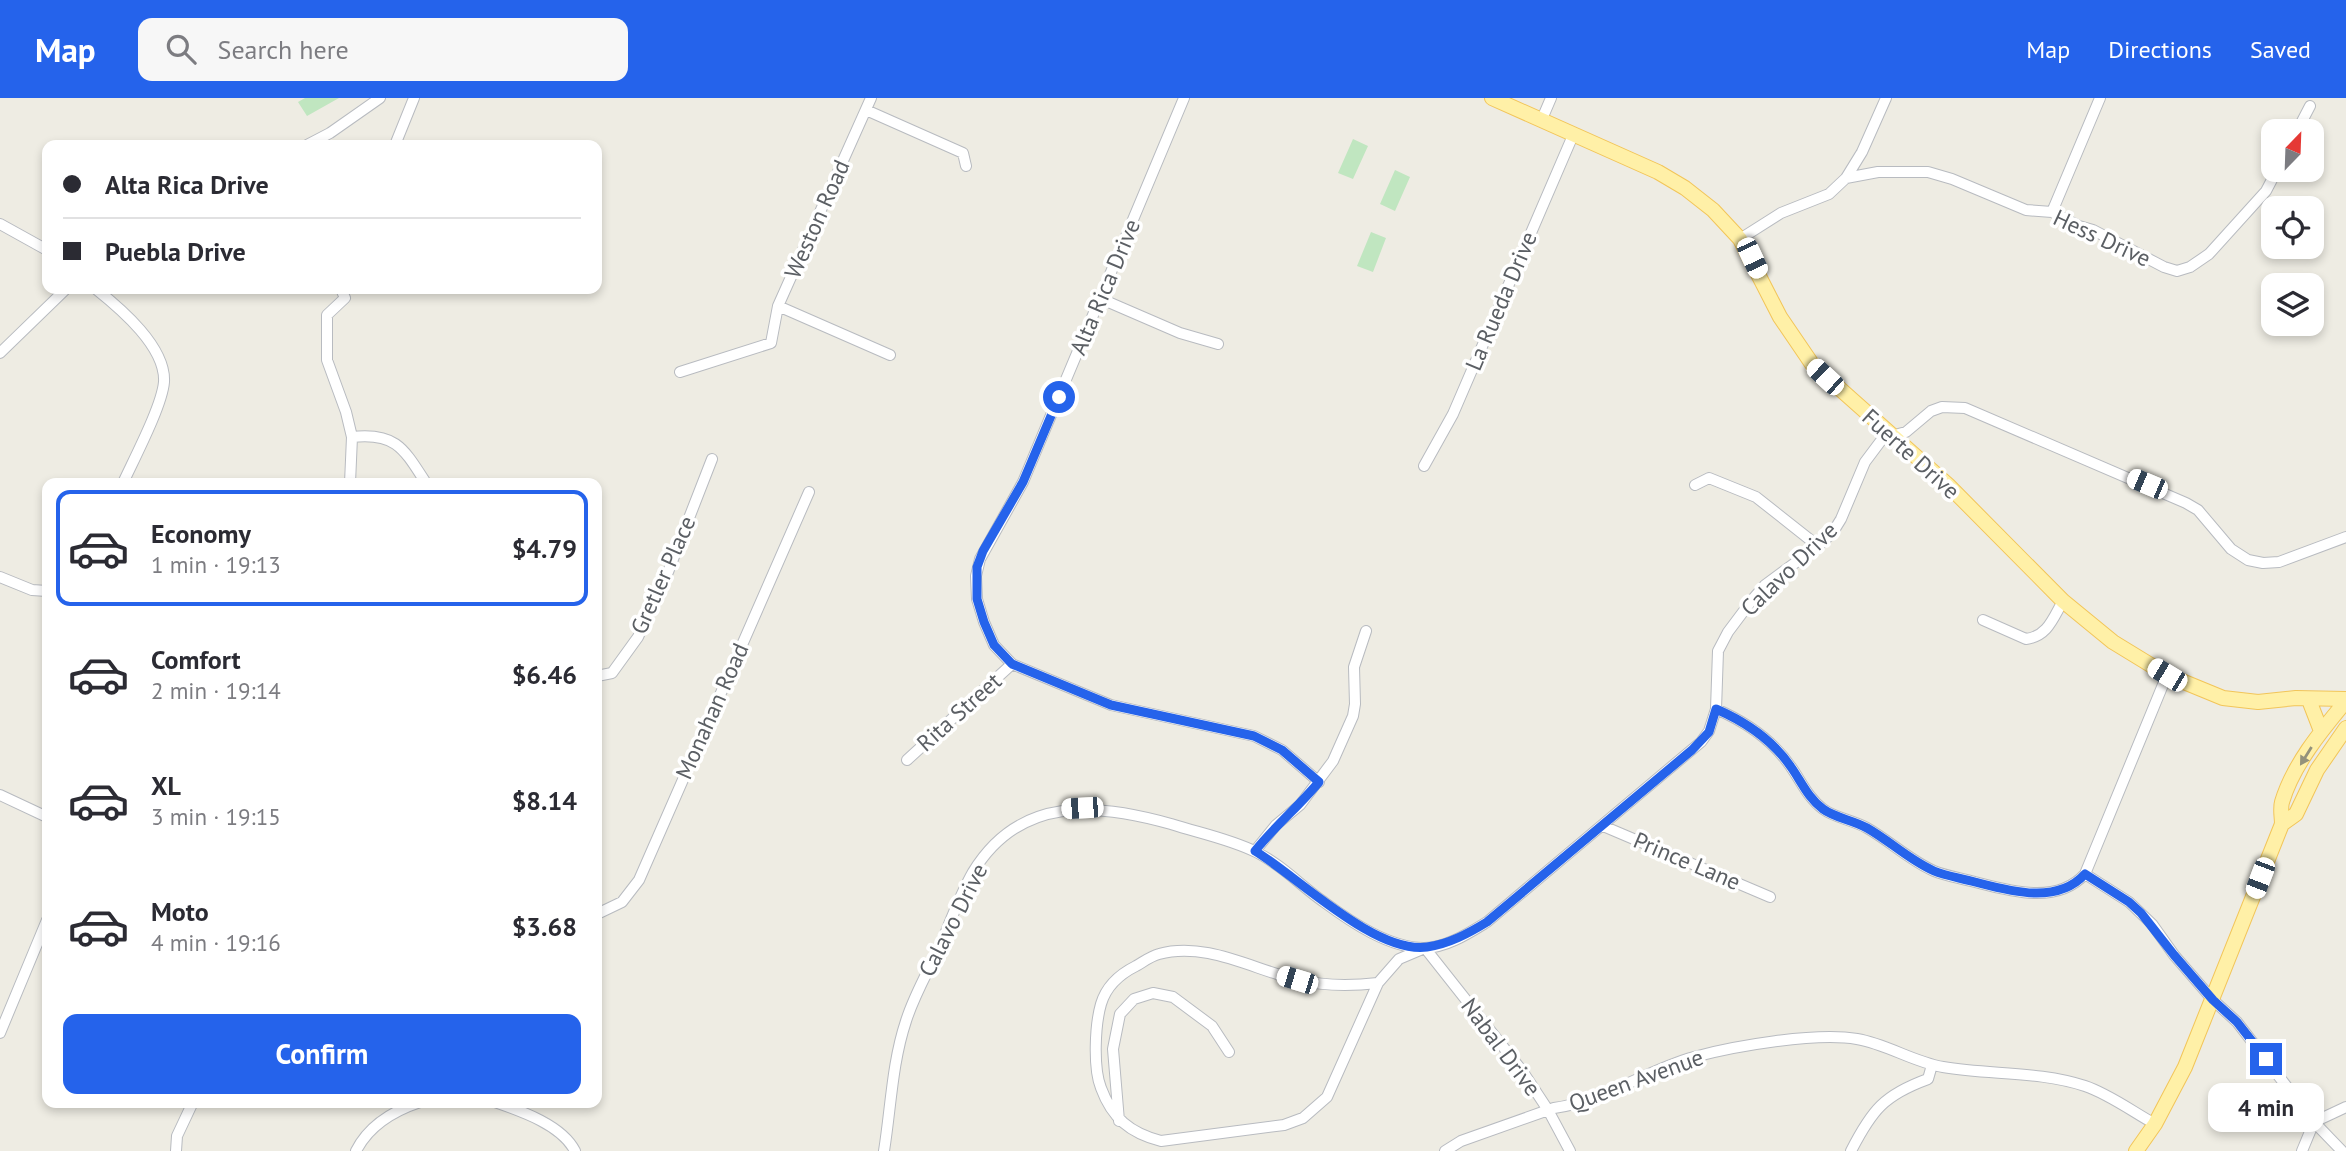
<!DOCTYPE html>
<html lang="en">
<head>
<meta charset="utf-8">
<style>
	body { margin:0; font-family:"PT Sans",sans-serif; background:#f7f7f7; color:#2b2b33; height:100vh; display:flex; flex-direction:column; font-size:26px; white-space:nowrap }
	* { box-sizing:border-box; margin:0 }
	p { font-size:23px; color:#7c7c81 }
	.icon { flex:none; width:38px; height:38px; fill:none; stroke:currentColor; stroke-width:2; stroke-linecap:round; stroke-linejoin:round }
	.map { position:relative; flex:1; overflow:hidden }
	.drawer { position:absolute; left:42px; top:380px; width:560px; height:630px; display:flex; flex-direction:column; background:#fff; border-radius:14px; box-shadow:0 4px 10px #0003 }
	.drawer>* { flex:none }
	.top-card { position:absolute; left:42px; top:42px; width:560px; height:154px; border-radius:14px; box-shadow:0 4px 10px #0003; display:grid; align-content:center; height:154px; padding:0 21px; background:#fff }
	.needle { width:46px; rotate:23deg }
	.tools { position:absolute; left:2261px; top:21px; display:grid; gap:14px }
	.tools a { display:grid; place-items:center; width:63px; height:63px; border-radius:14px; background:#fff; box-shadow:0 4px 10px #0003; font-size:35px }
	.end { position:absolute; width:32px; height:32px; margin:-16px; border:9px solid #2563eb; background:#fff; box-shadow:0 0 0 4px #fff }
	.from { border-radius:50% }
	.bubble { position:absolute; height:49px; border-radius:14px; background:#fff; box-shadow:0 4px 10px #0003; font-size:23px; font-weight:700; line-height:49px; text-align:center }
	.car { position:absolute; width:21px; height:42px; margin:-21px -10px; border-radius:9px; box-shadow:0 0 5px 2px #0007; background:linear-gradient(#fff 24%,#345 0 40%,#fff 0 76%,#345 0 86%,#fff 0) }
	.top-card b { display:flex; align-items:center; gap:24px; height:66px; font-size:26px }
	.top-card b+b { border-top:2px solid #e1e1e2 }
	.top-card i { width:18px; height:18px; background:#2b2b33 }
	ul { padding:12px 0 0; list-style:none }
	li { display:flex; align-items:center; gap:21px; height:116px; margin:0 14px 10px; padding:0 7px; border:4px solid transparent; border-radius:14px }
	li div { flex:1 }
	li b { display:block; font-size:26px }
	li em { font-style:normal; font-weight:700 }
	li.on { border-color:#2563eb }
	li>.icon { width:63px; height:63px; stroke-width:1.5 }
	.primary-button { display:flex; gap:14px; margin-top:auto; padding:14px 21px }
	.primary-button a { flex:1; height:80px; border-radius:14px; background:#2563eb; color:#fff; font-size:28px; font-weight:700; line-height:80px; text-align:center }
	header { display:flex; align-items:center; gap:42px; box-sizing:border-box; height:98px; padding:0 35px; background:#2563eb; color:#fff }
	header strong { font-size:33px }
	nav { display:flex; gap:38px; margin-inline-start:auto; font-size:24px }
	.search { width:490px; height:63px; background:#f7f7f7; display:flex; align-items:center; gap:18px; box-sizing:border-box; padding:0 24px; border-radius:14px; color:#7c7c81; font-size:26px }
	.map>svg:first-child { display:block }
	.park { fill:#c0e6c0 }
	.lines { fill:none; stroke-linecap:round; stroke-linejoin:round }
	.minor-casing { stroke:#b8bbc0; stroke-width:12 }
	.major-casing { stroke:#f2c559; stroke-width:16 }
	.minor { stroke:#fff; stroke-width:10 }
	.major { stroke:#fff0a7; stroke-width:14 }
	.oneway { fill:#94927b }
	.route { stroke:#2563eb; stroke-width:9 }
	.labels { text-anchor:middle; stroke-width:7; stroke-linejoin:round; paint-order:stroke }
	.street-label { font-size:23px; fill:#5b5f64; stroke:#fff }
</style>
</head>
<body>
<header>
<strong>Map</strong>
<div class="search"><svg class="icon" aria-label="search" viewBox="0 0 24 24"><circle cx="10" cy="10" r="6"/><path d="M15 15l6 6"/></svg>Search here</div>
<nav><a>Map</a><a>Directions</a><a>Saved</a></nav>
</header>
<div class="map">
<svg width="2346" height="1053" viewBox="0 0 2346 1053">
	<rect width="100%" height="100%" fill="#eeece3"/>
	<!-- park -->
	<path class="park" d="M305 0H339L307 18 298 4Z
		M1353 41 1368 48 1353 81 1338 75Z
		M1395 72 1410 79 1395 113 1380 106Z
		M1371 134 1386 140 1373 174 1357 168Z"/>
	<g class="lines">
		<defs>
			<path id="minor" d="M1184 0 1023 384 980 461 976 478 977 501 984 524 994 547 1012 566 1111 607 1254 638 1282 652 1319 684
				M866 12 963 55 966 68
				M1542 21 1551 0
				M2297 33 2310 8
				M307 47 330 35 380 0
				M395 47 414 0
				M1846 80 1878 74H1928L1952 81 2026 112 2052 114 2079 128 2093 132 2164 169 2177 173 2190 169 2209 156 2266 93 2277 72
				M2052 114 2100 0
				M0 126 47 152
				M1740 141 1781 115 1829 96 1846 80 1862 54 1886 0
				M96 191C121 211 166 249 164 284 162 308 134 361 123 385
				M341 191 345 200 327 217V262L346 314 352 339 350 385
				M1099 200 1180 235 1218 246
				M778 208 890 257
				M0 255 66 191
				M680 274 771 245 778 208 871 0
				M352 339C396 334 404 351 426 385
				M1424 368 1453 316 1574 35
				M1695 387 1709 380 1756 399 1818 448
				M0 479 32 492 47 493
				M1983 522 2026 541C2048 538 2053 520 2063 503
				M597 578 612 575 638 539 668 474 712 361
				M1716 611C1746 624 1772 641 1791 669 1801 683 1808 700 1823 711 1835 720 1853 722 1867 730 1890 743 1909 762 1934 773 1946 778 1961 780 1975 784 2010 793 2057 807 2085 776L2167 577
				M907 662 1012 566
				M0 697 47 719
				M1603 728 1770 799
				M1255 753 1276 727 1300 707 1333 663 1353 618 1355 606 1354 569 1366 533
				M2085 776 2129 804 2152 826 2174 857 2213 902 2237 924 2314 1024 2342 1053
				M597 816 622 804 639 782 809 394
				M1378 885 1327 999 1303 1020 1284 1027 1161 1043C1130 1035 1112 1020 1101 990 1093 970 1095 927 1101 906 1106 889 1120 876 1136 868 1143 864 1151 858 1159 856 1206 843 1254 872 1298 882 1324 888 1351 888 1378 885L1399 861 1425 850 1523 974 1548 1012 1570 1053
				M0 935 47 822
				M495 1004C521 1013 562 1027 575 1053
				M1119 1023 1113 951 1120 916 1134 901 1153 895 1173 899 1212 928 1229 954
				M176 1053 177 1038 193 1004
				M356 1053C369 1027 393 1013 420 1004
				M884 1053C891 1009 892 965 906 923 915 894 931 869 943 841 952 819 961 795 973 774 1020 697 1096 705 1171 726 1199 735 1230 741 1256 754 1282 767 1301 788 1324 804 1351 824 1389 850 1424 850 1446 850 1469 835 1487 824L1701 644 1709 633 1716 611 1718 553 1728 534 1752 502 1765 487 1818 448 1833 434 1841 421 1865 364 1883 340 1906 334 1931 313 1942 309 1965 310 2186 405 2198 412 2231 451 2248 462 2263 465 2279 464 2346 439
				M1445 1053 1461 1043 1554 1010C1605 1003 1646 972 1694 959 1734 948 1816 934 1857 941 1887 946 1913 964 1943 969 1990 977 2040 973 2085 988 2109 996 2133 1014 2155 1026
				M1851 1053C1872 1012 1884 997 1928 981L1932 967
				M2302 1053 2314 1024 2346 1009"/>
			<path id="major" d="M1492 0 1658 74 1685 90 1713 112 1740 141 1780 219 1812 266 1948 387 2063 503 2113 544 2167 577 2223 600 2258 604 2296 600 2346 601
				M2309 602 2321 633
				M2282 726 2296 716 2317 672 2346 630
				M2136 1053 2155 1026 2185 969 2282 726C2282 719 2280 711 2282 704 2293 667 2321 633 2346 603"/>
		</defs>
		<!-- minor casing -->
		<use href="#minor" class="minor-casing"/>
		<!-- major casing -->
		<use href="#major" class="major-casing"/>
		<!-- minor -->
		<use href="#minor" class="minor"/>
		<!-- major -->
		<use href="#major" class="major"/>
	</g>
	<!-- one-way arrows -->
	<defs><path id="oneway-solid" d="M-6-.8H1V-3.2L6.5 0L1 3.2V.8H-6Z" transform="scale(1.75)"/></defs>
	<use class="oneway" href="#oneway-solid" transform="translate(2306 658) rotate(122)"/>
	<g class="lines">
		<!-- route -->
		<path class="route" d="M1059 299 1023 384 983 453 977 469V501L984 524 994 547 1012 566 1111 607 1254 638 1282 652 1319 684C1299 708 1275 728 1255 753 1298 779 1375 856 1427 849 1449 846 1469 835 1487 824L1692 652 1709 634 1716 611C1746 624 1772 641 1791 669 1801 683 1808 700 1823 711 1835 720 1853 722 1867 730 1890 743 1909 762 1934 773 1946 778 1961 780 1975 784 2010 793 2057 807 2085 776L2129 804 2141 815 2174 857 2213 902 2237 924 2266 961"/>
	</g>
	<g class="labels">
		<!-- street labels -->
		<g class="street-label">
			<text transform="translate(817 121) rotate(-66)" y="8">Weston Road</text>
			<text transform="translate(2102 140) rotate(25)" y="8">Hess Drive</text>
			<text transform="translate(1105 189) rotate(-67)" y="8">Alta Rica Drive</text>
			<text transform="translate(1501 203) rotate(-67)" y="8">La Rueda Drive</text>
			<text transform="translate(1911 356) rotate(42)" y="8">Fuerte Drive</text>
			<text transform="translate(1789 471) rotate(-44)" y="8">Calavo Drive</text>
			<text transform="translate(663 477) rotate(-66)" y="8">Gretler Place</text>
			<text transform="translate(712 613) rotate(-66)" y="8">Monahan Road</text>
			<text transform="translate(959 614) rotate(-42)" y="8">Rita Street</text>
			<text transform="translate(1687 763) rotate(23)" y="8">Prince Lane</text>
			<text transform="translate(953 822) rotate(-63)" y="8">Calavo Drive</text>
			<text transform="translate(1501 949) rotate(53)" y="8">Nabal Drive</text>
			<text transform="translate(1636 982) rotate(-20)" y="8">Queen Avenue</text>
		</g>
	</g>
</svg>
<div class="tools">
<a><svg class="needle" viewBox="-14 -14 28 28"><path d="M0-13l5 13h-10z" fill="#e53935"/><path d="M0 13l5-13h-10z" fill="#7c7c81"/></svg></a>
<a><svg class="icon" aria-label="locate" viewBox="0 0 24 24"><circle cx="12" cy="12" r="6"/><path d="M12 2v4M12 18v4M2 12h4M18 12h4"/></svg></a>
<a><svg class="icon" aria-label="layers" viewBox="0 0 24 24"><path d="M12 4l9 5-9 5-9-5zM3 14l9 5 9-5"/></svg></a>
</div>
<i class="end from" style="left:1059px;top:299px"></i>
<i class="end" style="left:2266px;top:961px"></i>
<div class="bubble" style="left:2208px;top:985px;width:116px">4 min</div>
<i class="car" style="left:1752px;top:160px;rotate:155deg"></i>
<i class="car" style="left:1825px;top:279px;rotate:313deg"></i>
<i class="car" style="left:2147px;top:386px;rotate:293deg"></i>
<i class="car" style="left:2167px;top:577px;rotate:301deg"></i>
<i class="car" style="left:1082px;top:710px;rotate:267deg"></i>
<i class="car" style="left:2260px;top:780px;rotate:201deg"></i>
<i class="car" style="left:1297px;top:882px;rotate:287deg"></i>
<div class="top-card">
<b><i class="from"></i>Alta Rica Drive</b>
<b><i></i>Puebla Drive</b>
</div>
<section class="drawer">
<ul>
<li class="on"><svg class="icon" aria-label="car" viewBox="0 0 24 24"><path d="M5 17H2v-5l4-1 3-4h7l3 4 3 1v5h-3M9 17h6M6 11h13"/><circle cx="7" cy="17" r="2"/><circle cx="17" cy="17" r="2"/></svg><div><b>Economy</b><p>1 min · 19:13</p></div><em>$4.79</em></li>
<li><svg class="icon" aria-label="car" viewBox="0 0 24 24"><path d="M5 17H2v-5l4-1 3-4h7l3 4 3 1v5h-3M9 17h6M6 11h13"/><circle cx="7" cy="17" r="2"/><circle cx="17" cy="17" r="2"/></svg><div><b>Comfort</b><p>2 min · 19:14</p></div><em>$6.46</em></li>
<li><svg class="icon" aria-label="car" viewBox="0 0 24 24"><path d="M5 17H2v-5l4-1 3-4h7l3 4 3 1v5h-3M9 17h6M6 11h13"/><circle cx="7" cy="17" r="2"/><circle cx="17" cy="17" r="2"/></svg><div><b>XL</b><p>3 min · 19:15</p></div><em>$8.14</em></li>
<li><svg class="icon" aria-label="car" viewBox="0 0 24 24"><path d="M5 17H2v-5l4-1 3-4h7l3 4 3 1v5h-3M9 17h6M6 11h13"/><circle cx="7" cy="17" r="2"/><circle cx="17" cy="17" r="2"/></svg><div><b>Moto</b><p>4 min · 19:16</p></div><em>$3.68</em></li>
</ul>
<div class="primary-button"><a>Confirm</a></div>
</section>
</div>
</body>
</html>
